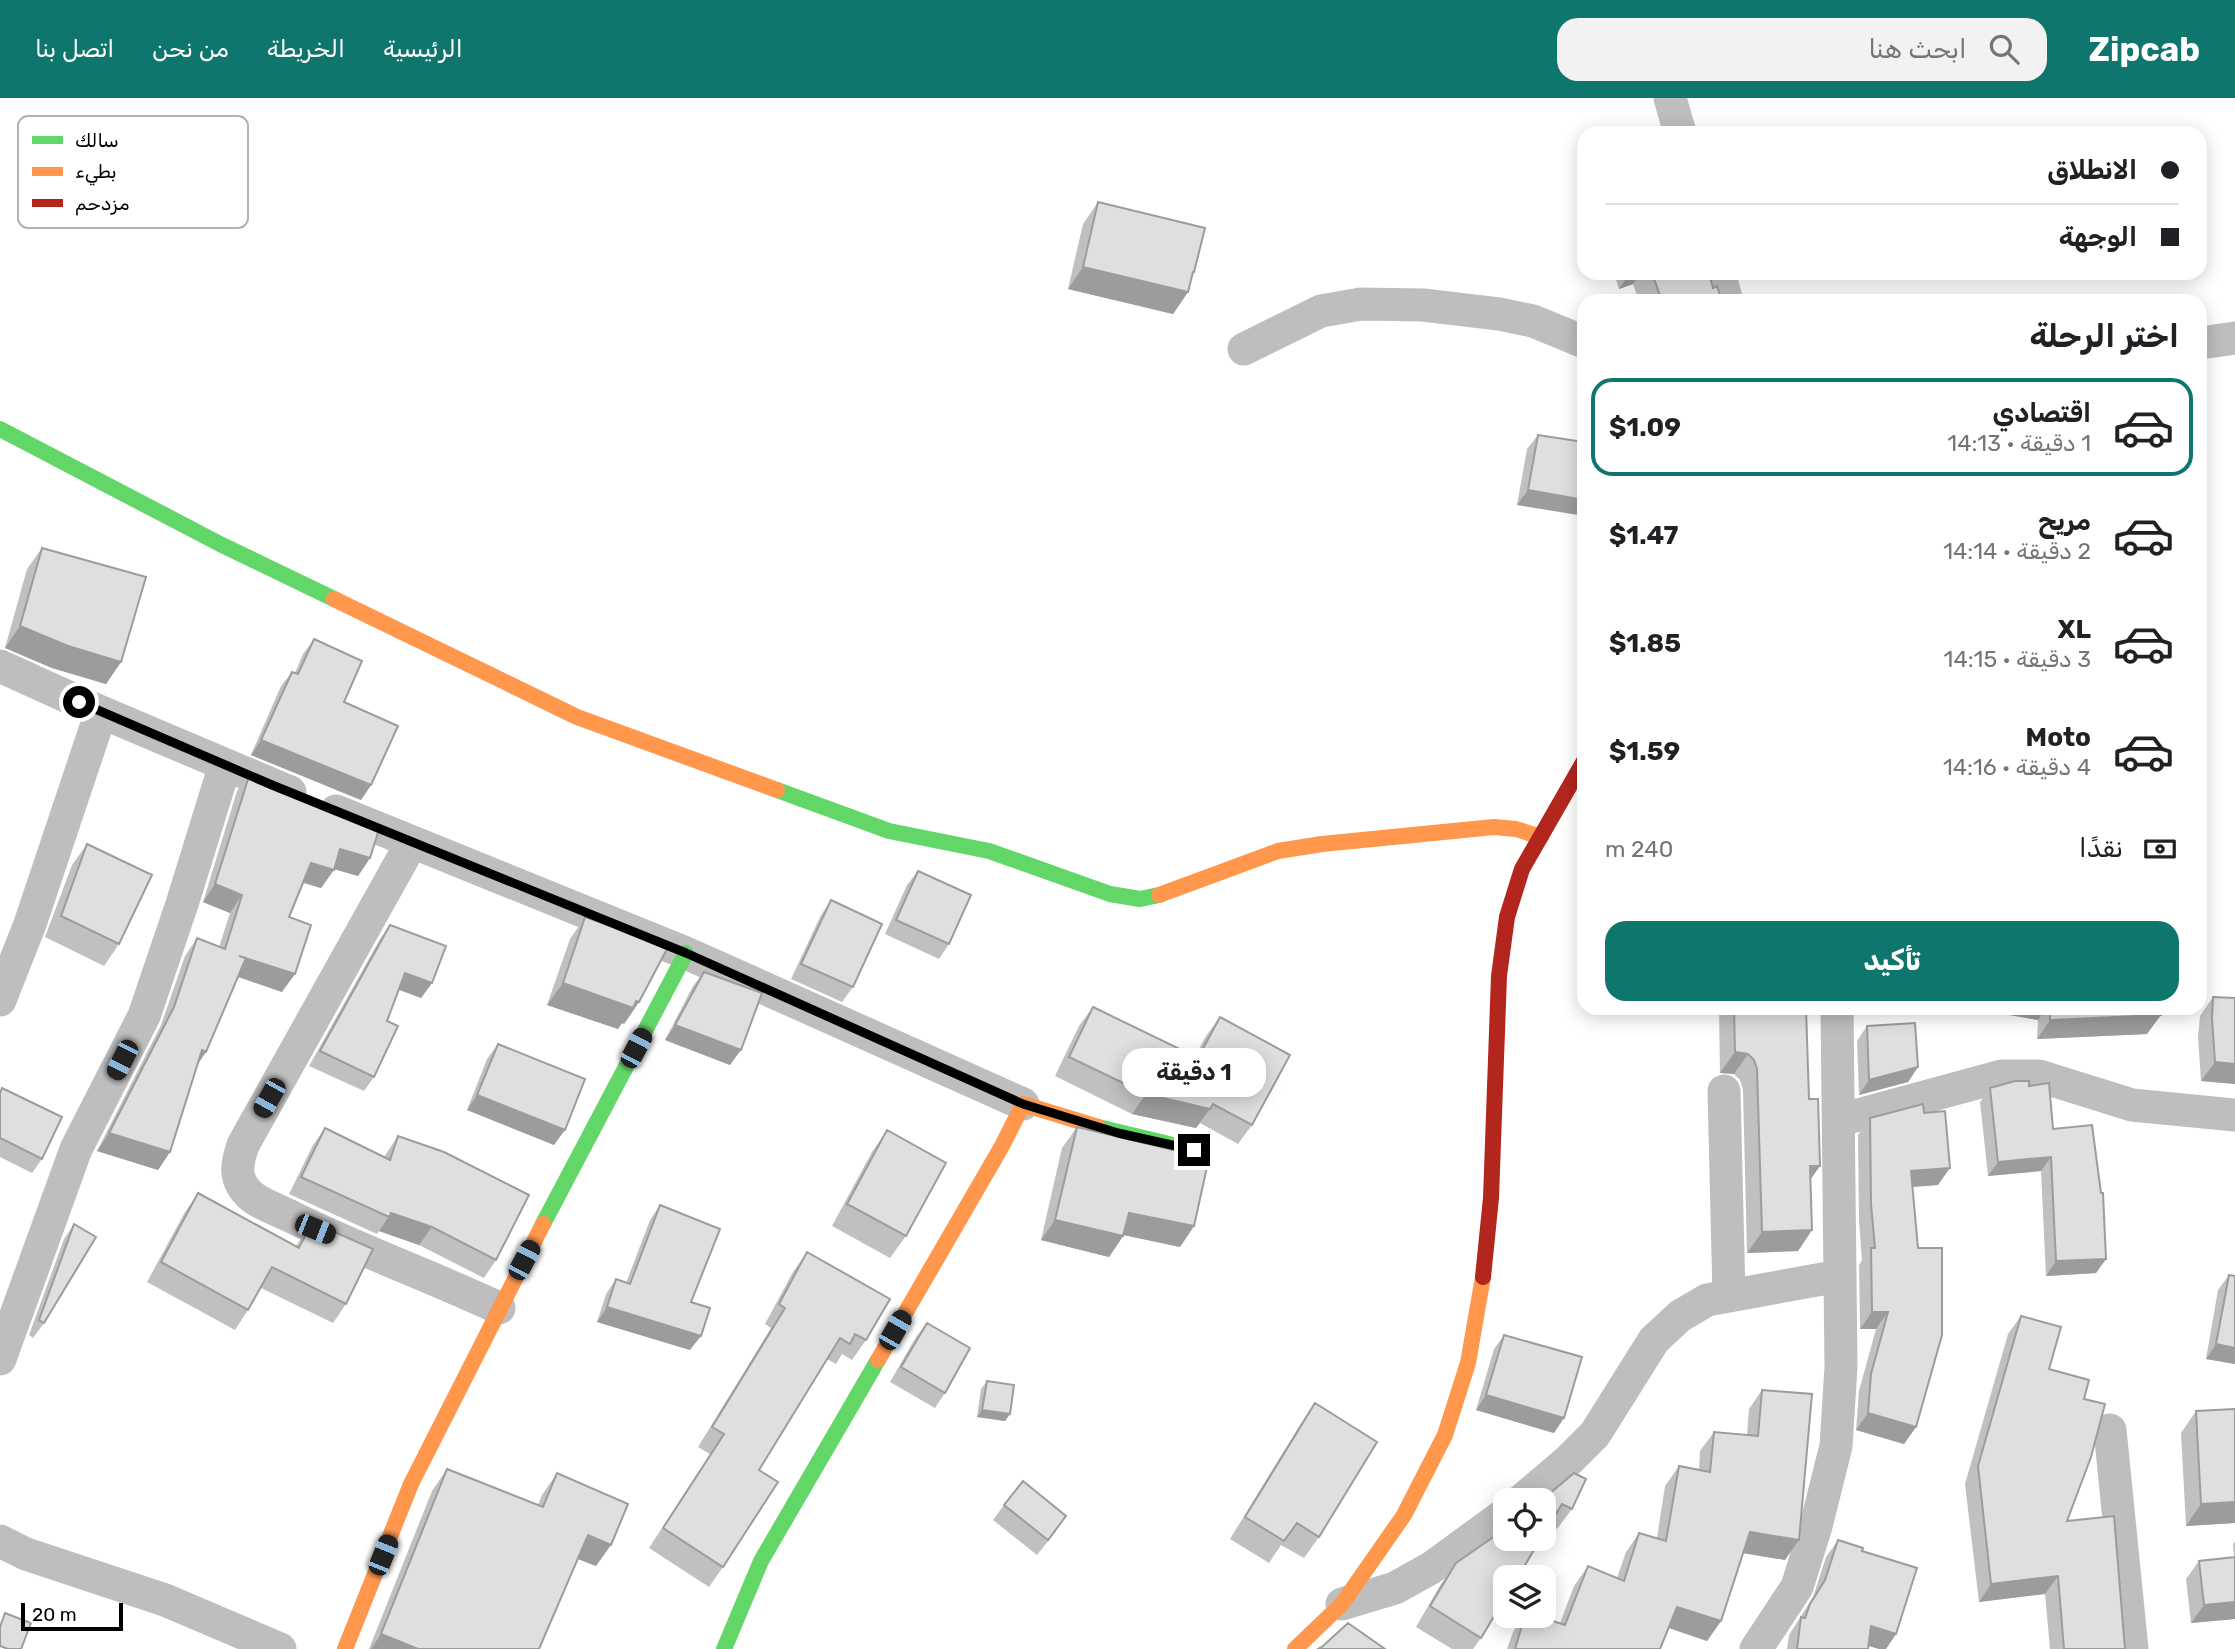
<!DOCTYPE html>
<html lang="ar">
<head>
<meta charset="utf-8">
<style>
	body { margin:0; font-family:Rubik,Vazirmatn,sans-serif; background:#f2f2f2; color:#202124; direction:rtl; height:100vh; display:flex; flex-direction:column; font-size:26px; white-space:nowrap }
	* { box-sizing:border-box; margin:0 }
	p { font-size:23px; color:#757577 }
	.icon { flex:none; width:38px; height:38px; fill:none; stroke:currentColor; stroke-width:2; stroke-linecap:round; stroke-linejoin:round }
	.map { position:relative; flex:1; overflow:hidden; direction:ltr }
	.panel { position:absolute; left:1577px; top:196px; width:630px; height:721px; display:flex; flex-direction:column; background:#fff; border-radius:21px; box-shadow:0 4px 18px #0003; direction:rtl }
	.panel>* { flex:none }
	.top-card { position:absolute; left:1577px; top:28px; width:630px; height:154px; border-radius:21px; box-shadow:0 4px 18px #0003; direction:rtl; display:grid; align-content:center; height:154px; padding:0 28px; background:#fff }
	.buttons { position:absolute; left:1493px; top:1390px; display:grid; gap:14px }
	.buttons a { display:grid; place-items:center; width:63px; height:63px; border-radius:14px; background:#fff; box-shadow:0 4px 18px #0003; font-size:35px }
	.scale { position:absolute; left:21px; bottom:18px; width:102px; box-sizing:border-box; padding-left:7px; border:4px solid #000; border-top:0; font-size:19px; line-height:24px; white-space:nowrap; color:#000; -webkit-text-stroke:5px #fff; paint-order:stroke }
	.end { position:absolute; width:32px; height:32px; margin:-16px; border:9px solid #000; background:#fff; box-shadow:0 0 0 4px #fff }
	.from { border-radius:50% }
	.bubble { position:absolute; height:49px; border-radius:21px; background:#fff; box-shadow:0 4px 18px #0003; font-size:23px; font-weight:700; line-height:49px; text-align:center; direction:rtl }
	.car { position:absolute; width:21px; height:42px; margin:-21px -10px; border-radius:9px; box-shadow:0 0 5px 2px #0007; background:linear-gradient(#222 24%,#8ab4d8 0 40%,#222 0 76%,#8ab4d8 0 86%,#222 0) }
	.top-card b { display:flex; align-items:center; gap:24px; height:66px; font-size:26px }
	.top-card b+b { border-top:2px solid #e0e0e0 }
	.top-card i { width:18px; height:18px; background:#202124 }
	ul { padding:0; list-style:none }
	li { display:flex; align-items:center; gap:21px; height:98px; margin:0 14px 10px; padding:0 14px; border:4px solid transparent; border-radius:21px }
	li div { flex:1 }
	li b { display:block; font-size:26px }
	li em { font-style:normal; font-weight:700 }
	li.active { border-color:#0f766e }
	li>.icon { width:63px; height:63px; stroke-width:1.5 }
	h2 { padding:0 28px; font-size:32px; line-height:84px }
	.pay { display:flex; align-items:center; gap:18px; height:77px; padding:0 28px; font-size:26px }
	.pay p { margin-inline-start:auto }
	.action { display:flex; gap:14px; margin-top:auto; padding:14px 28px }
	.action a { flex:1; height:80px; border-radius:21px; background:#0f766e; color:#fff; font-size:28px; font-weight:700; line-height:80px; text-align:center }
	header { display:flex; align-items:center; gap:42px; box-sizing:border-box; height:98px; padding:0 35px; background:#0f766e; color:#fff }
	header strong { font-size:33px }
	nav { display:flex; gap:38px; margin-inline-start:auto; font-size:24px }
	.search { width:490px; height:63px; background:#f2f2f2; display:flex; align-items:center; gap:18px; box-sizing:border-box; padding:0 24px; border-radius:21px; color:#757577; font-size:26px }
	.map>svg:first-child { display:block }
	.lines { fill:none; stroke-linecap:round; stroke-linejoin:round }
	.street { stroke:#bebebe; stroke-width:33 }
	.fast { stroke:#63d668; stroke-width:16 }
	.slow { stroke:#ff974d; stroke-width:16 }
	.jam { stroke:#b3261e; stroke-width:16 }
	.wall { fill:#c0c0c0 }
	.shaded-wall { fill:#9c9c9c }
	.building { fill:#dfdfdf; stroke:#9c9c9c; stroke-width:2 }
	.route { stroke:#000; stroke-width:9 }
	.key { fill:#fff; stroke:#b2b2b2; stroke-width:2 }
	.key-label { font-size:19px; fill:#000 }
</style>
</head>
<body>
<header>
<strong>Zipcab</strong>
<div class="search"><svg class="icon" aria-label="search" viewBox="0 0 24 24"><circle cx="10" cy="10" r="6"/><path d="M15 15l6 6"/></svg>ابحث هنا</div>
<nav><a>الرئيسية</a><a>الخريطة</a><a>من نحن</a><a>اتصل بنا</a></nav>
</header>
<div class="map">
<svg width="2235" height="1551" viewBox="0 0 2235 1551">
	<rect width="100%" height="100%" fill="#fff"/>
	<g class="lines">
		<!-- street -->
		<path class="street" d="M1670 0 1680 35
			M1719 175 1727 203
			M2200 245 2235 240
			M1244 251 1321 213 1361 206 1423 207 1499 216 1533 223 1584 244
			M0 568 101 614 290 694
			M336 713 686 855 1023 1006
			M412 744 243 1047C237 1065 233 1080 249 1096 259 1106 279 1112 292 1119 359 1152 430 1178 499 1210
			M0 902 30 826 101 614
			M1724 993 1729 1197
			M1840 1022 2002 978H2039L2132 1007 2235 1017
			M0 1261 76 1051 144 918 182 806 225 667
			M2110 1332 2132 1551
			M1522 1402 1569 1362 1595 1336 1654 1242 1680 1218 1707 1202 1839 1178
			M0 1443 26 1456 165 1502 280 1551
			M1342 1506 1395 1490 1431 1470 1505 1416
			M1756 1551 1797 1489 1816 1428 1836 1348 1841 1269 1837 910"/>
		<!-- fast -->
		<path class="fast" d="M0 331 220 446 334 501
			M777 692 889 733 989 753 1110 796 1140 801 1159 797
			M1098 1029 1194 1052
			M543 1126 686 855
			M724 1551 761 1463 878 1262"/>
		<!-- slow -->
		<path class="slow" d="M334 501 577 619 777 692
			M1159 797 1278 753 1322 746 1494 729 1516 731 1541 739
			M878 1262 1002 1048 1023 1006 1098 1029
			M345 1551 411 1386 543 1126
			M1295 1551 1342 1506 1404 1417 1445 1337 1468 1265 1483 1179"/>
		<!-- jam -->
		<path class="jam" d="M1483 1179 1491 1100 1499 878 1507 819 1522 771 1584 663"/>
	</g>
	<!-- wall -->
	<path class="wall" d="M1098 104 1191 178 1188 194 1173 216 1068 191 1083 126Z
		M1614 175H1709L1713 190 1722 203H1639L1633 186 1619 191Z
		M1538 337 1584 344 1517 407 1527 351Z
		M42 450 121 564 106 586 52 570 5 550 27 471Z
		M314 541 344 604 371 687 361 702 251 657 281 588 292 574 295 575 303 556Z
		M250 675 370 760 358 778 334 771 321 790 303 785 289 819 282 894 238 879 197 967 170 1054 158 1072 97 1053 161 927 185 858 197 840 219 849 230 815 203 804 237 693Z
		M87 746 119 846 104 868 45 839 72 767Z
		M918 773 949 846 939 861 885 836 907 787Z
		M831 802 853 889 842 904 791 881 821 817Z
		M585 819 639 904 624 926 622 925 618 931 547 907 570 841Z
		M390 827 432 885 421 900 399 892 387 923 374 979 364 993 309 968 380 841Z
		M704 874 730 967 665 942 693 888Z
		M2213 899 2235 986 2201 983 2198 939 2200 918Z
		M1093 909 1195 958 1206 938 1220 919 1252 1027 1238 1046 1200 1025 1196 1030 1132 1016 1055 978 1079 928Z
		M1719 910H1806L1812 1132 1798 1153 1747 1155 1743 992 1740 982 1734 976 1720 975Z
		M1998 910H2161L2147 936 2037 941 2038 922 1998 915Z
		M1867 928 1918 969 1908 984 1859 997 1857 943Z
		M498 946 554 1047 467 1012 487 961Z
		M2029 988 2053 1031 2106 1161 2096 1175 2046 1178 2041 1073 1988 1078 1980 1004 1990 990Z
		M2 990 42 1061 32 1075 0 1059V993Z
		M1924 1015 1938 1087 1912 1089 1916 1329 1904 1346 1856 1332 1859 1293 1876 1231H1860L1859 1167 1862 1162 1859 1123 1858 1037 1870 1020Z
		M1077 1029 1181 1064 1194 1128 1180 1149 1124 1137 1109 1159 1041 1142 1062 1050Z
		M325 1030 384 1059 398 1038 496 1162 484 1180 419 1147 379 1133 377 1136 289 1096 313 1047Z
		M887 1032 906 1138 890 1160 832 1128 872 1054Z
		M198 1095 296 1148 312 1124 346 1206 333 1225 261 1190 248 1212 235 1232 147 1184 185 1114Z
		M660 1107 691 1204 690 1252 597 1224 606 1196 616 1181 626 1185 650 1122Z
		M74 1126 44 1225 33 1240 29 1237 64 1141Z
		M807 1154 866 1242 852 1262 842 1256 836 1266 827 1261 759 1372 723 1469 709 1489 649 1450 710 1356 698 1349 771 1230 765 1226 793 1174Z
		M2229 1177 2235 1266 2206 1261 2218 1192Z
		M2021 1218 2049 1271 2084 1301 2067 1423 2125 1551H2050L2045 1496 1979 1504 1965 1386 2008 1236Z
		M927 1225 945 1295 935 1310 890 1284 916 1239Z
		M1504 1237 1554 1335 1476 1312 1494 1251Z
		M987 1283 1010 1316 1005 1323 977 1319 981 1291Z
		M1762 1292 1785 1462 1743 1455 1721 1523 1707 1543 1669 1530 1660 1551H1507L1513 1534 1524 1517H1535L1560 1525 1574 1488 1588 1468 1617 1480 1626 1454 1639 1435 1657 1440 1665 1388 1679 1368 1699 1372 1700 1353 1714 1334 1747 1337 1749 1311Z
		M1315 1305 1319 1439 1304 1460 1281 1447 1269 1465 1230 1441 1300 1327Z
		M2196 1313 2235 1425 2186 1428 2181 1335Z
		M447 1371 538 1407 542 1397 557 1375 596 1468 578 1461 539 1551H369L432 1393Z
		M1549 1396 1572 1411 1557 1431 1549 1427Z
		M1004 1407 1056 1433 1037 1457 993 1422Z
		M1838 1442 1862 1453 1896 1536 1886 1551H1879L1869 1548 1868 1551H1787L1789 1537 1813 1499 1826 1459Z
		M2235 1443V1521L2191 1525 2186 1481 2199 1463 2234 1459 2233 1446Z
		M1456 1465 1481 1540 1473 1551H1452L1416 1529 1441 1486Z"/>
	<!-- shaded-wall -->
	<path class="shaded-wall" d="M1083 169 1193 174H1194L1181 193 1188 194 1173 216 1068 191Z
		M1630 175H1641L1633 186 1619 191Z
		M1528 392 1584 402V418L1517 407Z
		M20 528 121 564 106 586 52 570 5 550Z
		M261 642 371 687 361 702 251 657Z
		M340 751 370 760 358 778 327 769Z
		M311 765 334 772 321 790 298 783Z
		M215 786 242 797 230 815 203 804Z
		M239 858 295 876 282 894 227 875Z
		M405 875 432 885 421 900 395 890Z
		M563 885 639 904 624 926 622 925 618 931 547 907Z
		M2002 910H2046L2038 922 1998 915Z
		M2161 917 2147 936 2037 941 2050 922Z
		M675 927 741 952 730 967 665 942Z
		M202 952 206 954 194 972Z
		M1735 954 1748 956 1734 976 1720 975Z
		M2215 964 2235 966V986L2201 983Z
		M1918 969 1908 984 1859 997 1869 982Z
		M1146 996 1210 1011 1196 1030 1132 1016Z
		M477 997 565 1032 554 1047 467 1012Z
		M109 1035 170 1054 158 1072 97 1053Z
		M2051 1059 2041 1073 1988 1078 1998 1064Z
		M1810 1068H1820L1806 1088Z
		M1950 1070 1938 1087 1899 1090 1911 1073Z
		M391 1115 432 1129 419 1147 379 1133Z
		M1129 1115 1194 1128 1180 1149 1114 1135Z
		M1055 1122 1123 1138 1109 1159 1041 1142Z
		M1812 1132 1798 1153 1747 1155 1762 1134Z
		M2106 1161 2096 1175 2046 1178 2056 1163Z
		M607 1209 701 1238 690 1252 597 1224Z
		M1872 1214H1888L1876 1231H1860Z
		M2216 1246 2235 1250V1266L2206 1261Z
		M1486 1297 1564 1320 1554 1335 1476 1312Z
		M982 1312 1010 1316 1005 1323 977 1319Z
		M1868 1315 1916 1329 1904 1346 1856 1332Z
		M2235 1404V1425L2186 1428 2201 1406Z
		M1750 1434 1799 1442 1785 1462 1736 1454Z
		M588 1437 611 1447 596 1468 573 1459Z
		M2058 1478 2045 1496 1979 1504 1991 1486Z
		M2235 1504V1521L2191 1525 2204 1507Z
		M1677 1509 1721 1523 1707 1543 1663 1528Z
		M1871 1528 1896 1536 1886 1551H1879L1859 1545Z
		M381 1536 418 1551H371Z"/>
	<!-- building -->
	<path class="building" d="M1098 104 1205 130 1194 174H1193L1188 194 1083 169Z
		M1652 175H1709L1713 190 1717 188 1722 203H1662Z
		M1538 337 1584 344V402L1528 392Z
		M42 450 146 479 121 564 68 548 20 528Z
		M314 541 362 563 344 604 398 628 371 687 261 642 292 574 298 576Z
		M250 675 380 728 370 760 340 751 334 772 311 765 289 819 311 827 295 876 239 858 246 860 206 954 202 952 170 1054 109 1035 174 909 197 840 225 851 242 797 215 786Z
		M87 746 152 777 119 846 61 818Z
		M918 773 971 797 949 846 896 822Z
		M831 802 882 826 853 889 801 866Z
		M585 819 656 844 655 846 667 851 639 904 636 903 633 910 563 885Z
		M390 827 446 848 432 885 405 875 387 923 398 928 374 979 320 953Z
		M704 874 762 895 741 952 675 927Z
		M2213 899 2235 900V966L2215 964 2212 920Z
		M1093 909 1198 960 1220 919 1290 957 1252 1027 1213 1006 1210 1011 1146 996 1069 959Z
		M1734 910H1806L1809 1001H1818L1820 1068H1810L1812 1132 1762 1134 1757 971 1754 962 1748 956 1735 954Z
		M2050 910H2161V917L2050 922Z
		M1915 925 1918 969 1869 982 1867 928Z
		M498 946 585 981 565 1032 477 997Z
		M2015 983H2029V988L2049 985 2053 1031 2092 1027 2101 1095H2103L2106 1161 2056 1163 2051 1059 1998 1064 1990 990Z
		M2 990 62 1019 42 1061 0 1040V995Z
		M1923 1006 1924 1015 1945 1013 1950 1070 1911 1073 1918 1150H1942V1237L1916 1329 1868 1315 1871 1276 1888 1214H1872L1871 1150H1875L1871 1106 1870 1020Z
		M1077 1029 1186 1055 1181 1064 1207 1069 1194 1128 1129 1115 1123 1138 1055 1122Z
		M325 1030 390 1062 398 1038 444 1054 529 1097 496 1162 432 1129 391 1115 389 1119 301 1079Z
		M887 1032 946 1065 906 1138 847 1106Z
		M198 1095 299 1150 312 1124 373 1151 346 1206 272 1169 248 1212 161 1164Z
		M660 1107 720 1131 691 1204 710 1210 701 1238 607 1209 616 1181 630 1186Z
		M74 1126 96 1139 44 1225 39 1222Z
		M807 1154 890 1201 866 1242 855 1236 850 1246 840 1240 759 1372 778 1384 723 1469 663 1430 724 1336 712 1329 785 1210 779 1206Z
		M2229 1177 2235 1178V1250L2216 1246Z
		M2021 1218 2061 1229 2049 1271 2089 1282 2084 1301 2105 1306 2091 1359 2067 1423 2114 1418 2125 1551H2064L2058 1478 1991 1486 1978 1368Z
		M927 1225 970 1250 945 1295 901 1269Z
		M1504 1237 1582 1259 1564 1320 1486 1297Z
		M987 1283 1014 1287 1010 1316 982 1312Z
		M1762 1292 1812 1296 1799 1442 1750 1434 1721 1523 1677 1509 1660 1551H1515L1525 1517H1535L1565 1527 1588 1468 1624 1483 1639 1435 1666 1443 1679 1368 1710 1374 1714 1334 1758 1338Z
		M1315 1305 1377 1344 1319 1439 1297 1425 1284 1443 1245 1419Z
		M2235 1311V1404L2201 1406 2196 1313Z
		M447 1371 543 1409 557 1375 628 1406 611 1447 588 1437 539 1551H418L381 1536Z
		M1574 1375 1586 1381 1572 1411 1562 1406 1544 1436V1402H1536L1538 1400 1549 1396Z
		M1023 1383 1066 1418 1048 1442 1004 1407Z
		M1505 1431V1440H1541L1518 1479H1505V1500L1481 1540 1430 1508 1456 1465Z
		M1838 1442 1863 1450 1862 1453 1917 1470 1896 1536 1871 1528 1868 1551H1797L1801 1519 1805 1520 1810 1506 1825 1482Z
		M2235 1459V1504L2204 1507 2199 1463Z
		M5 1515 31 1525 21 1551H8L0 1548V1529Z
		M1348 1525 1385 1551H1318L1323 1548Z"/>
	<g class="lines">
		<!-- route -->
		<path class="route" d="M79 604 272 687 686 855 1023 1006 1118 1035 1194 1052"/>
	</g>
	<!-- legend -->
	<rect x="18" y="18" width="230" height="112" rx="10" class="key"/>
	<rect x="32" y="38" width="31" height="8" fill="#63d668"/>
	<rect x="32" y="69" width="31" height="9" fill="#ff974d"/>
	<rect x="32" y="101" width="31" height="8" fill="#b3261e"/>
	<g class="key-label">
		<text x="75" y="49">سالك</text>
		<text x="75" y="80">بطيء</text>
		<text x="75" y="112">مزدحم</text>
	</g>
</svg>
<div class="buttons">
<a><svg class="icon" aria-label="locate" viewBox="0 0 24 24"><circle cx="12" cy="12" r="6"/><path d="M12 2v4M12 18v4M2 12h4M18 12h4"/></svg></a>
<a><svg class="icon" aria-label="layers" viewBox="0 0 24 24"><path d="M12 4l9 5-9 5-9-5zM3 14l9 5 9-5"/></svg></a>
</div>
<div class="scale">20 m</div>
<i class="end from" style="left:79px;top:604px"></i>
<i class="end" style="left:1194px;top:1052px"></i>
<div class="bubble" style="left:1122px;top:950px;width:144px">1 دقيقة</div>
<i class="car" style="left:636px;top:950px;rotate:28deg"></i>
<i class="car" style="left:122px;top:962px;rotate:207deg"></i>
<i class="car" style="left:269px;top:1000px;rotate:209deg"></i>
<i class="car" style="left:315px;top:1131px;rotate:112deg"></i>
<i class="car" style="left:524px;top:1162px;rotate:28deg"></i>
<i class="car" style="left:895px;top:1232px;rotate:30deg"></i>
<i class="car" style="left:383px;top:1457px;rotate:22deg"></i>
<div class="top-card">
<b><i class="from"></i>الانطلاق</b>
<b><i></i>الوجهة</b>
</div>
<section class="panel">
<h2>اختر الرحلة</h2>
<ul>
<li class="active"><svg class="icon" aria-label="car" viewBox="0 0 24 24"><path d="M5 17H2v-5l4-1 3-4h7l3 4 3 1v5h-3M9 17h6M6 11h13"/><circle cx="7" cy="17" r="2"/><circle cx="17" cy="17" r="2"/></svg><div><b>اقتصادي</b><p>1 دقيقة · 14:13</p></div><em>$1.09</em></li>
<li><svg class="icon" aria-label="car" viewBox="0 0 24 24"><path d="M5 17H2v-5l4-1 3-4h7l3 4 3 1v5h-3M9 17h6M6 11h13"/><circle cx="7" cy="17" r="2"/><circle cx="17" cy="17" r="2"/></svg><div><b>مريح</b><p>2 دقيقة · 14:14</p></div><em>$1.47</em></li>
<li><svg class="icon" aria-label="car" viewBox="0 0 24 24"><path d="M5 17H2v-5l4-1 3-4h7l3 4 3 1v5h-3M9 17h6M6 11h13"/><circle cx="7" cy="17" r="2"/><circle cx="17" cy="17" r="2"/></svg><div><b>XL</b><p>3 دقيقة · 14:15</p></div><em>$1.85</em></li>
<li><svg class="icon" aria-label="car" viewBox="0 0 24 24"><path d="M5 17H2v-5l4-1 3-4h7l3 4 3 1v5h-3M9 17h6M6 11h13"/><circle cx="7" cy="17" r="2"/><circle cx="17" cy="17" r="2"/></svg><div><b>Moto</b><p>4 دقيقة · 14:16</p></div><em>$1.59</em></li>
</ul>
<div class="pay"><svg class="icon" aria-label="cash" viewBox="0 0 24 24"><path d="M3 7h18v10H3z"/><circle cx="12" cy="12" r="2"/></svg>نقدًا<p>240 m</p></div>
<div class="action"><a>تأكيد</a></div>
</section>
</div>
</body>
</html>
